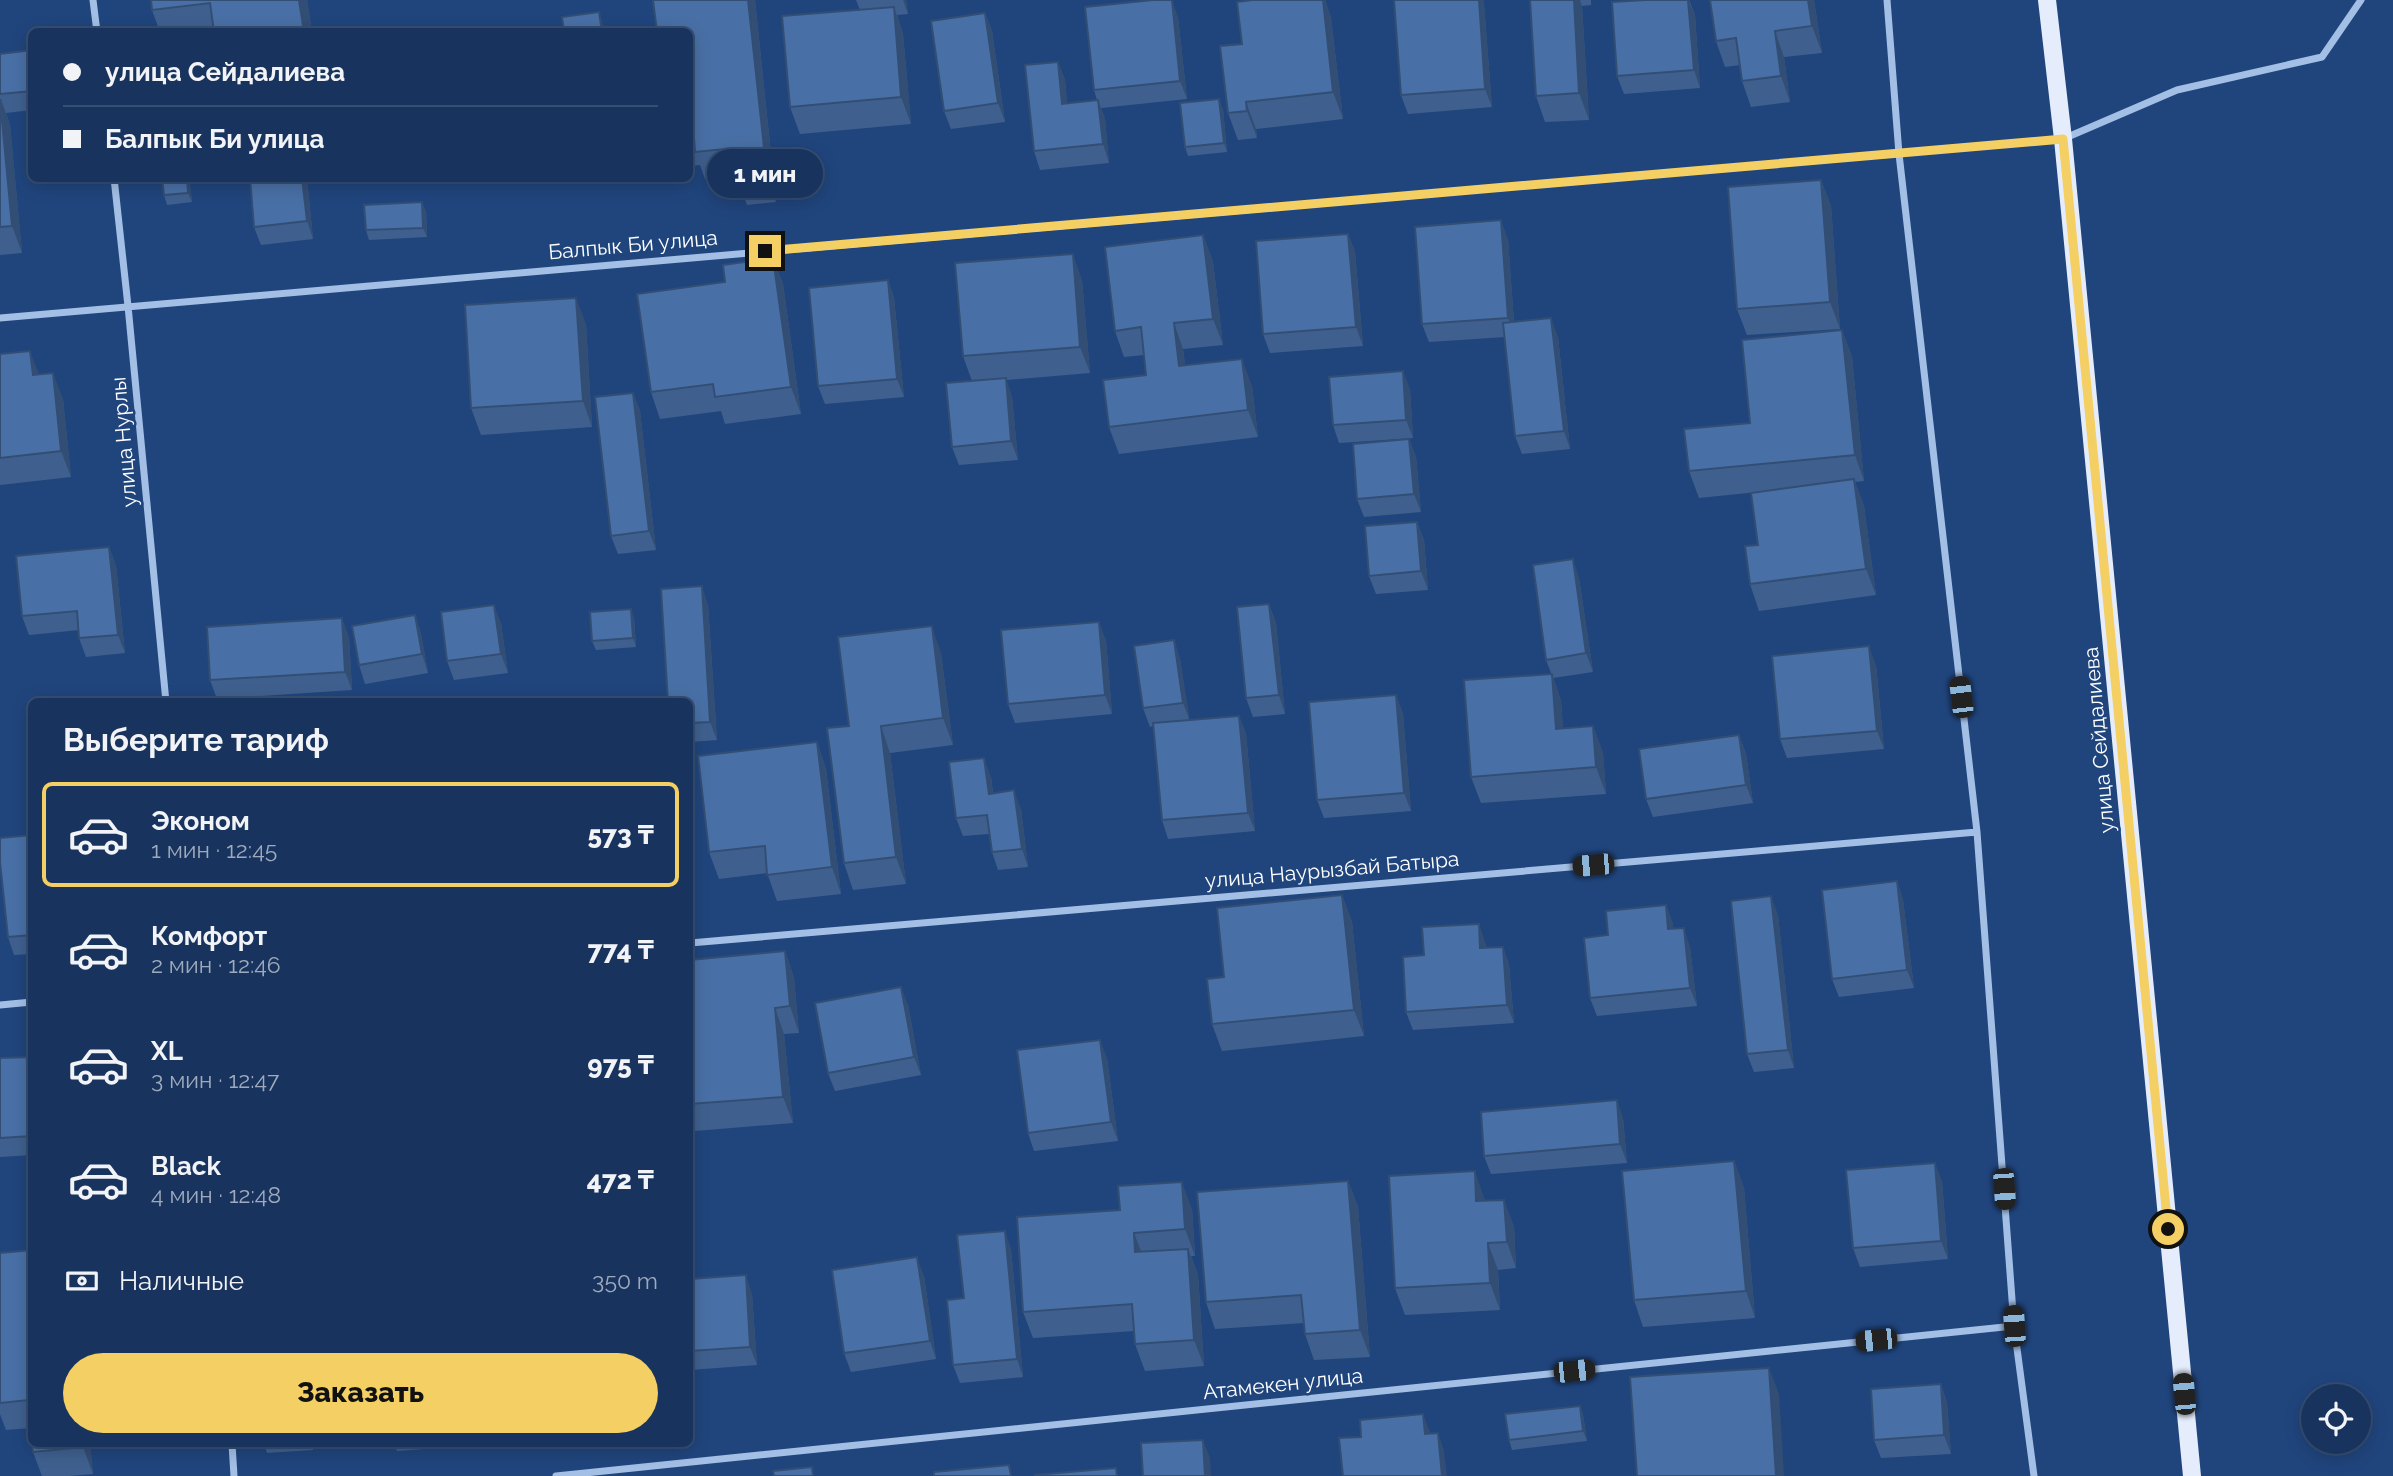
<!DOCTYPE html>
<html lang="ru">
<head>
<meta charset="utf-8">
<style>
	body { margin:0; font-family:Raleway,sans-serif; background:#253f67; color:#f1f3f6; height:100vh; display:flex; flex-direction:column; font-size:26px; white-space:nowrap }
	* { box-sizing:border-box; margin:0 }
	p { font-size:23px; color:#9faabc }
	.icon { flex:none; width:38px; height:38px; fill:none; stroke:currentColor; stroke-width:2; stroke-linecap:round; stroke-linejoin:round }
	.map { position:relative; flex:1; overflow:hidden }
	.panel { position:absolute; left:28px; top:698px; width:665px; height:749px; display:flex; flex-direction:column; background:#18345e; border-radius:10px; box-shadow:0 4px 18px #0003,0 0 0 2px #364f73 }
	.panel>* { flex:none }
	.guide { position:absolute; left:28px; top:28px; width:665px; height:154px; border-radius:10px; box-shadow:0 4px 18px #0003,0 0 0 2px #364f73; display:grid; align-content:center; height:154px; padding:0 35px; background:#18345e }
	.buttons { position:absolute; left:2301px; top:1384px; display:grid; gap:14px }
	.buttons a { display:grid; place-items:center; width:70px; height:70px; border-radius:50%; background:#18345e; box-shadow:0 4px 18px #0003,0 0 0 2px #364f73; font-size:35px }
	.end { position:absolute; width:32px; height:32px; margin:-16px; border:9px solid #f4cf64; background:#111; box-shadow:0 0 0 4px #111 }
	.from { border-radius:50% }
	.bubble { position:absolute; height:49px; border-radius:24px; background:#18345e; box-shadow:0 4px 18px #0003,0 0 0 2px #364f73; font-size:23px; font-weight:800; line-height:49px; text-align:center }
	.car { position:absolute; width:21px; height:42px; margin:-21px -10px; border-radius:9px; box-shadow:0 0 5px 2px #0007; background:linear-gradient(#222 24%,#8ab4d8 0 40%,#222 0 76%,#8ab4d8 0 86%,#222 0) }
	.guide b { display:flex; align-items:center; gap:24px; height:66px; font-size:26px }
	.guide b+b { border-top:2px solid #364f73 }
	.guide i { width:18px; height:18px; background:#f1f3f6 }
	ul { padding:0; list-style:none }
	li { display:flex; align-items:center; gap:21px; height:105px; margin:0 14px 10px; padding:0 21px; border:4px solid transparent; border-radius:10px }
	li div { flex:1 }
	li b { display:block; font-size:26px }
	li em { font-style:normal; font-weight:800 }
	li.on { border-color:#f4cf64 }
	li>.icon { width:63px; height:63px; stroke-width:1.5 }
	h2 { padding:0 35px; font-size:32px; line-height:84px }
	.pay { display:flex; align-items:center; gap:18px; height:77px; padding:0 35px; font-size:26px }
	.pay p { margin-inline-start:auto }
	.cta { display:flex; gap:14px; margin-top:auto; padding:14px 35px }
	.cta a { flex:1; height:80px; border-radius:42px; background:#f4cf64; color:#111; font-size:28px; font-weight:800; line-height:80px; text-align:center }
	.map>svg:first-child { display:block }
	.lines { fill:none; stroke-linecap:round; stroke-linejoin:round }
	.minor { stroke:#a3bfe6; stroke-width:7 }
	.primary { stroke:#e5edfd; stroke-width:18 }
	.wall { fill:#3f608f }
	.shaded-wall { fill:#334e74 }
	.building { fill:#4970a6; stroke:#334e74; stroke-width:2 }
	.route { stroke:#f4cf64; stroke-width:9 }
	.labels { text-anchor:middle; stroke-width:5; stroke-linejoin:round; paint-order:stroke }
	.street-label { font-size:21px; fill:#fff; stroke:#20457d }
</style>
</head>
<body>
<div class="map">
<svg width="2393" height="1476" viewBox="0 0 2393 1476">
	<rect width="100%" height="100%" fill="#20457d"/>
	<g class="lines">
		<!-- minor -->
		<path class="minor" d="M93 0 97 32
			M1887 0 1899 154 1977 832 2014 1326 2034 1476
			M114 178 128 306 166 702
			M0 318 2063 139 2177 90 2322 57 2361 0
			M690 943 1977 832
			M0 1005 32 1002
			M232 1444 234 1476
			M556 1476 2014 1326"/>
		<!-- primary -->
		<path class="primary" d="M2047 0 2063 139 2192 1476"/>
	</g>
	<!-- wall -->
	<path class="wall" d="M151 0H307L312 32H160L152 10Z
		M653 0H755L776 202 747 205 737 176 705 179 700 165 690 166V32Z
		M856 0H906L908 14 897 15 903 34 911 124 800 134 790 107 860 10Z
		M1252 0H1325L1331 18 1343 119 1256 129 1257 138 1238 140 1228 113 1242 44Z
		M1394 0H1483L1484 4 1492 107 1408 114 1401 95Z
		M1530 0H1591V5L1582 6 1589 120 1545 122 1536 96Z
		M1646 0H1689L1695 15 1700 88 1624 94 1617 76Z
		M1814 0 1822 53 1784 57 1790 102 1751 107 1742 81 1740 65 1725 67 1716 41Z
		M985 13 992 31 1005 122 951 129 944 111Z
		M1178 17 1187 99 1101 108 1105 119 1109 163 1040 170 1034 151 1058 62 1065 80 1067 104 1097 100 1094 90Z
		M32 50V110L6 113 10 125 22 253 0 255V54Z
		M1223 109 1227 152 1188 156 1185 147Z
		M162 178H189L192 202 167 205 164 195Z
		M307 178 313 239 261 245 254 227Z
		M1821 180 1831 206 1840 329 1747 335 1737 309Z
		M426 211 427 237 369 240 366 230Z
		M1348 234 1355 252 1363 346 1270 353 1263 334Z
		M1203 235 1213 262 1223 345 1183 349 1185 366 1252 386 1258 437 1119 454 1109 427 1146 375 1144 355 1124 357 1115 331Z
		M1508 239 1514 322 1558 337 1570 449 1522 454 1515 436 1505 337 1429 342 1422 324Z
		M773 258 783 284 801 414 725 424 721 411 660 419 651 392 725 282Z
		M888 280 894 298 904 397 825 404 818 386Z
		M1082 280 1090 373 1006 380 1012 397 1018 460 959 465 952 447 972 381 963 356Z
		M586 324 592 427 481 435 471 408Z
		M1842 330 1852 357 1864 481 1855 482 1864 506 1876 595 1759 611 1750 584 1758 545 1767 491 1699 498 1689 471 1750 423Z
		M0 354 39 374 63 399 71 477 0 485Z
		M1410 389 1413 438 1339 443 1333 425Z
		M633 393 640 411 656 550 618 554 611 536Z
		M1409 439 1416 457 1421 512 1364 517 1357 499Z
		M1417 522 1424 540 1428 590 1376 594 1369 576Z
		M109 547 116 566 125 653 86 657 79 638V630L29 635 22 616Z
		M1579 578 1593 672 1553 678 1546 660Z
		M1269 604 1276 623 1285 714 1253 717 1246 698Z
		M708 605 717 740 690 742V702Z
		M415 615 421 634 428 673 365 684 359 665Z
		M634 618 636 647 596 650 592 641Z
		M501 623 508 673 454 680 447 661Z
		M349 637 352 690 217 699 210 680Z
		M1106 640 1112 714 1015 723 1008 704Z
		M1174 640 1180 659 1189 720 1239 716 1246 734 1255 831 1168 839 1162 820 1153 726 1150 727 1143 708Z
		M941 653 953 745 890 753 906 884 853 890 844 863 849 726Z
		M1876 665 1884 749 1787 758 1780 739Z
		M1552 674 1561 701 1563 729 1593 726 1603 753 1606 794 1481 803 1471 777Z
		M1396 695 1403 714 1411 811 1324 818 1317 800Z
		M1739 735 1746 754 1753 803 1653 817 1646 799Z
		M817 742 826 769 841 894 777 901 767 873 719 879 709 852Z
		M991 777 993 793 1021 809 1028 867 998 870 992 852 989 834 963 836 956 818Z
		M32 835V954L14 955 8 937Z
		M1897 881 1903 900 1914 988 1839 997 1832 979Z
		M1342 895 1352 922 1364 1036 1222 1051 1212 1024 1224 977Z
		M1666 905 1673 924V929L1690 947 1697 1006 1597 1016 1590 998 1608 935Z
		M1778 915 1794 1068 1754 1072 1747 1054Z
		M1485 942 1486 948 1503 947 1509 965 1514 1023 1413 1030 1406 1012 1424 955Z
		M785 951 794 978 799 1033 784 1034 793 1123 695 1131 690 1117V960Z
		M908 1005 921 1075 835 1091 828 1073Z
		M32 1057V1155L0 1157V1058Z
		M1107 1058 1118 1141 1034 1151 1028 1133Z
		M1623 1118 1627 1163 1491 1174 1484 1156Z
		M1734 1161 1744 1188 1755 1318 1643 1327 1634 1300Z
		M1348 1181 1358 1207 1370 1357 1314 1360 1305 1334 1304 1323 1215 1329 1206 1302Z
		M1942 1181 1948 1259 1860 1267 1853 1248Z
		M1484 1198 1485 1201 1514 1226 1516 1268 1498 1270 1500 1310 1405 1315 1395 1288Z
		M1192 1209 1195 1256H1191L1198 1275 1204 1366 1145 1371 1135 1344 1134 1331 1033 1338 1023 1312 1017 1217Z
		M1011 1249 1023 1377 960 1383 953 1365 964 1298Z
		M32 1250 31 1428 6 1430 0 1414V1253Z
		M924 1276 936 1359 851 1372 844 1353Z
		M690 1279 752 1294 757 1365 690 1370Z
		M1941 1384 1947 1403 1951 1454 1881 1458 1874 1440Z
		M1580 1406 1583 1415 1587 1441 1512 1450 1509 1440Z
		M32 1444H90L93 1474 69 1476H42L33 1452Z
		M264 1444H313V1450L267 1453Z
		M394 1444H437L438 1448 397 1451Z"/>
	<!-- shaded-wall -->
	<path class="shaded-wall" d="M299 0H307L312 32H304Z
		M748 0H755L776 202 767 175Z
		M903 0H906L908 14Z
		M1172 0 1178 17 1187 99 1180 81Z
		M1323 0H1325L1331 18 1343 119 1333 92Z
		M1479 0H1483L1484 4 1492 107 1485 89Z
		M1574 0H1580L1582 6 1589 120 1579 93Z
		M1688 0 1695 15 1700 88 1694 70Z
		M1808 0H1814L1822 53 1812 26Z
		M894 7 903 34 911 124 901 97Z
		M599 12 602 21 604 32H602Z
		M985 13 992 31 1005 122 998 103Z
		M1775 31 1784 57 1790 102 1781 76Z
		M1058 62 1065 80 1069 123 1062 104Z
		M1 99 10 125 22 253 12 226Z
		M1219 99 1223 109 1227 152 1224 143Z
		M1098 100 1105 119 1109 163 1103 144Z
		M1246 102 1256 129 1257 138 1247 111Z
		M187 178H189L192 202 188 193Z
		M302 178H307L313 239 307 221Z
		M1821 180 1831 206 1840 329 1830 302Z
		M422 202 426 211 427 237 423 228Z
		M1501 220 1508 239 1515 336 1508 318Z
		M1348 234 1355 252 1363 346 1356 327Z
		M1203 235 1213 262 1223 345 1213 319Z
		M1073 254 1082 280 1090 373 1080 347Z
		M773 258 783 284 801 414 791 387Z
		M888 280 894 298 904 397 897 379Z
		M576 298 586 324 592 427 583 401Z
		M1551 318 1558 337 1570 449 1564 431Z
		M1174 323 1183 349 1189 393 1179 366Z
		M1842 330 1852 357 1864 481 1855 455Z
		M30 351 40 377 33 375Z
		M1242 359 1252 386 1258 437 1248 410Z
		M1403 371 1410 389 1413 438 1406 420Z
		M53 373 63 399 71 477 61 451Z
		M1006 378 1012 397 1018 460 1011 441Z
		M633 393 640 411 656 550 649 531Z
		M1409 439 1416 457 1421 512 1414 494Z
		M1854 479 1864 506 1876 595 1866 569Z
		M1417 522 1424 540 1428 590 1421 571Z
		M109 547 116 566 125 653 118 635Z
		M1573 559 1579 578 1593 672 1586 653Z
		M702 586 708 605 717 740 710 722Z
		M1269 604 1276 623 1285 714 1279 695Z
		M494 605 501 623 508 673 501 654Z
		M631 609 634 618 636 647 633 638Z
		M415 615 421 634 428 673 422 654Z
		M342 618 349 637 352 690 345 672Z
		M1099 622 1106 640 1112 714 1105 695Z
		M932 626 941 653 953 745 943 718Z
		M1174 640 1180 659 1190 721 1183 703Z
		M1869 646 1876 665 1884 749 1877 731Z
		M1552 674 1561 701 1565 756 1556 729Z
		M1396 695 1403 714 1411 811 1404 793Z
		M1239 716 1246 734 1255 831 1248 813Z
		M881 726 890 753 906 884 896 857Z
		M1593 726 1603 753 1606 794 1596 767Z
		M1739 735 1746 754 1753 803 1746 785Z
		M817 742 826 769 841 894 832 867Z
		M984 758 991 777 995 812 989 794Z
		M1014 790 1021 809 1028 867 1022 849Z
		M1897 881 1903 900 1914 988 1907 970Z
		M1342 895 1352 922 1364 1036 1354 1010Z
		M1771 896 1778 915 1794 1068 1788 1050Z
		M1666 905 1673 924 1675 948 1668 929Z
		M1479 924 1485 942 1487 967 1480 948Z
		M1684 928 1690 947 1697 1006 1690 988Z
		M1503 947 1509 965 1514 1023 1507 1005Z
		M785 951 794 978 799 1033 790 1006Z
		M901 987 908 1005 921 1075 914 1057Z
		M775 1008 784 1034 793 1123 783 1097Z
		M1100 1040 1107 1058 1118 1141 1111 1122Z
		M1617 1100 1623 1118 1627 1163 1620 1144Z
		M1734 1161 1744 1188 1755 1318 1746 1291Z
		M1935 1163 1942 1181 1948 1259 1941 1241Z
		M1475 1171 1484 1198 1486 1228 1476 1201Z
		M1348 1181 1358 1207 1370 1357 1360 1330Z
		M1182 1182 1192 1209 1195 1256 1185 1229Z
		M1504 1200 1514 1226 1516 1268 1507 1242Z
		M1005 1231 1011 1249 1023 1377 1017 1359Z
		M1134 1233 1144 1259 1135 1252Z
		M1488 1243 1498 1270 1500 1310 1490 1283Z
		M1188 1249 1198 1275 1204 1366 1194 1340Z
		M917 1257 924 1276 936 1359 930 1341Z
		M746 1275 752 1294 757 1365 750 1347Z
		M1769 1368 1779 1394 1784 1476H1776Z
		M1941 1384 1947 1403 1951 1454 1944 1435Z
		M1580 1406 1583 1415 1587 1441 1583 1431Z
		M1423 1414 1430 1432 1432 1452 1425 1434Z
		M1438 1433 1444 1451 1447 1476H1442Z
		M1203 1440 1210 1458 1211 1476H1205Z
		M83 1444H90L93 1474 83 1447Z"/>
	<!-- building -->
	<path class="building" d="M151 0H299L304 32H214L210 3 152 10Z
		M653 0H748L767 175 737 178 735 148 695 152 694 138H690V32H657Z
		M1153 0H1172L1180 81 1094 90 1085 7Z
		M1252 0H1323L1333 92 1246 102 1247 111 1228 113 1220 46 1242 44 1237 2Z
		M1394 0H1479L1485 89 1401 95Z
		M1530 0H1574L1579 93 1536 96Z
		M1646 0H1688L1694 70 1617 76 1612 2Z
		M1710 0H1808L1812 26 1775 31 1781 76 1742 81 1736 38 1716 41Z
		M894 7 901 97 790 107 782 16Z
		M599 12 602 32H564L562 17Z
		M985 13 998 103 944 111 931 21Z
		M32 50V91L0 94V54Z
		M1058 62 1062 104 1098 100 1103 144 1034 151 1025 65Z
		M0 99 12 226 0 227Z
		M1219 99 1224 143 1185 147 1180 103Z
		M162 178H187L188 193 164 195Z
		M250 178H302L307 221 254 227Z
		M1821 180 1830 302 1737 309 1728 187Z
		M422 202 423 228 366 230 364 205Z
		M1501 220 1508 318 1422 324 1415 227Z
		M1348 234 1356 327 1263 334 1256 241Z
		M1203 235 1213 319 1174 323 1179 366 1242 359 1248 410 1109 427 1103 380 1146 375 1141 327 1115 331 1105 247Z
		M1073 254 1080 347 963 356 955 263Z
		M773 258 791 387 715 397 713 384 651 392 637 294 725 282 723 265Z
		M888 280 897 379 818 386 809 288Z
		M576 298 583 401 471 408 465 305Z
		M1551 318 1564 431 1515 436 1503 323Z
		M1842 330 1855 455 1689 471 1684 429 1750 423 1742 340Z
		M30 351 33 375 53 373 61 451 0 458V354Z
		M1403 371 1406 420 1333 425 1329 377Z
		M1006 378 1011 441 952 447 946 383Z
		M633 393 649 531 611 536 595 397Z
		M1409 439 1414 494 1357 499 1353 444Z
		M1854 479 1866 569 1750 584 1745 546 1758 545 1751 493Z
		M1417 522 1421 571 1369 576 1365 526Z
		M109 547 118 635 79 638 77 611 22 616 16 556Z
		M1573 559 1586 653 1546 660 1533 565Z
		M702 586 710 722 690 723V702H668L661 589Z
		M1269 604 1279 695 1246 698 1237 607Z
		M494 605 501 654 447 661 441 612Z
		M631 609 633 638 592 641 590 612Z
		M415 615 422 654 359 665 352 626Z
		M342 618 345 672 210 680 207 627Z
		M1099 622 1105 695 1008 704 1001 630Z
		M932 626 943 718 881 726 896 857 844 863 827 728 849 726 838 637Z
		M1174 640 1183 703 1143 708 1134 646Z
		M1869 646 1877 731 1780 739 1772 656Z
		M1552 674 1556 729 1593 726 1596 767 1471 777 1464 680Z
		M1396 695 1404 793 1317 800 1309 702Z
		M1239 716 1248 813 1162 820 1153 723Z
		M1739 735 1746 785 1646 799 1639 749Z
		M817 742 832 867 767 875 765 846 709 852 698 756Z
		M984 758 989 794 1014 790 1022 849 992 852 987 815 956 818 949 762Z
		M32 835V935L8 937 0 862V838Z
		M1897 881 1907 970 1832 979 1822 890Z
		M1342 895 1354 1010 1212 1024 1207 979 1224 977 1217 908Z
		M1771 896 1788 1050 1747 1054 1731 901Z
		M1666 905 1668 929 1684 928 1690 988 1590 998 1584 938 1608 935 1606 911Z
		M1479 924 1480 948 1503 947 1507 1005 1406 1012 1403 957 1424 955 1422 927Z
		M785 951 790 1006 775 1008 783 1097 690 1104V960Z
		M901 987 914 1057 828 1073 815 1003Z
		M1100 1040 1111 1122 1028 1133 1017 1050Z
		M32 1057V1136L0 1138V1058Z
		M1617 1100 1620 1144 1484 1156 1481 1112Z
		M1734 1161 1746 1291 1634 1300 1622 1171Z
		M1935 1163 1941 1241 1853 1248 1846 1170Z
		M1475 1171 1476 1201 1504 1200 1507 1242 1488 1243 1490 1283 1395 1288 1389 1176Z
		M1348 1181 1360 1330 1305 1334 1301 1295 1206 1302 1197 1192Z
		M1182 1182 1185 1229 1134 1233 1135 1252 1188 1249 1194 1340 1135 1344 1132 1304 1023 1312 1017 1217 1120 1210 1118 1186Z
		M1005 1231 1017 1359 953 1365 947 1300 964 1298 957 1235Z
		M32 1250V1439L28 1400 0 1403V1253Z
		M917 1257 930 1341 844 1353 832 1270Z
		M746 1275 750 1347 690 1351V1279Z
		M1769 1368 1776 1476H1637L1630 1377Z
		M1941 1384 1944 1435 1874 1440 1871 1389Z
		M1580 1406 1583 1431 1509 1440 1505 1414Z
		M1423 1414 1425 1434 1438 1433 1442 1476H1343L1339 1438 1361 1437 1360 1420Z
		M1203 1440 1205 1476H1143L1141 1443Z
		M32 1444H83V1447L33 1452Z
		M1009 1465 1011 1476H934V1472Z
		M812 1467 813 1476H774L773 1471Z
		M1116 1468 1117 1476H1035V1475Z"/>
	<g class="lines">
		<!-- route -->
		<path class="route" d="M765 251 2063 139 2168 1229"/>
	</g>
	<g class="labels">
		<!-- street labels -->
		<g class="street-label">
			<text transform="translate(633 245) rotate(-5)" y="7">Балпык Би улица</text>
			<text transform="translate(124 442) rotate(-95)" y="7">улица Нурлы</text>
			<text transform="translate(2099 740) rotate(-95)" y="7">улица Сейдалиева</text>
			<text transform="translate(1332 870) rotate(-5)" y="7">улица Наурызбай Батыра</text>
			<text transform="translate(1283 1384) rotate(-6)" y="7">Атамекен улица</text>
		</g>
	</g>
</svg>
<div class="buttons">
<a><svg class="icon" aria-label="locate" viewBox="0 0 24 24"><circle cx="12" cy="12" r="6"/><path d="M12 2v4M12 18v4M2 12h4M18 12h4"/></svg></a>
</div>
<i class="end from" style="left:2168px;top:1229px"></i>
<i class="end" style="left:765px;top:251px"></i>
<div class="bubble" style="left:707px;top:149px;width:116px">1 мин</div>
<i class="car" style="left:1961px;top:697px;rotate:353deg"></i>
<i class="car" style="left:1593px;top:865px;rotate:265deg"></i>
<i class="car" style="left:2004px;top:1189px;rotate:176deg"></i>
<i class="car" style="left:2014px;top:1326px;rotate:356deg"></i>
<i class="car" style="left:1876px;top:1340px;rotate:264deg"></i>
<i class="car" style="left:1574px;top:1371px;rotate:84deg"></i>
<i class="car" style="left:2184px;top:1394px;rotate:355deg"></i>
<div class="guide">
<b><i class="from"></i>улица Сейдалиева</b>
<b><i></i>Балпык Би улица</b>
</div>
<section class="panel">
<h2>Выберите тариф</h2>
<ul>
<li class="on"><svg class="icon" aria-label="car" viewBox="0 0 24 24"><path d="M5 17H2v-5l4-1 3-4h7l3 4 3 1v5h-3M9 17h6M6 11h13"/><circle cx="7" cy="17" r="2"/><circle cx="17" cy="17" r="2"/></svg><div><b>Эконом</b><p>1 мин · 12:45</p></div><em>573 ₸</em></li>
<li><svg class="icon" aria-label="car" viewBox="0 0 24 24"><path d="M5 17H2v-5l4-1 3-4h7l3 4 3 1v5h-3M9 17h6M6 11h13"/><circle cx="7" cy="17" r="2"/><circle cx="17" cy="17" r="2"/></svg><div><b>Комфорт</b><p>2 мин · 12:46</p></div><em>774 ₸</em></li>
<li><svg class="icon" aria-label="car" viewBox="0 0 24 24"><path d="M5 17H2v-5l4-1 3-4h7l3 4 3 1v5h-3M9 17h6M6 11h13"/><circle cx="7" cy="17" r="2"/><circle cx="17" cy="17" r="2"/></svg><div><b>XL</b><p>3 мин · 12:47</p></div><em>975 ₸</em></li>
<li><svg class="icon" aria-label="car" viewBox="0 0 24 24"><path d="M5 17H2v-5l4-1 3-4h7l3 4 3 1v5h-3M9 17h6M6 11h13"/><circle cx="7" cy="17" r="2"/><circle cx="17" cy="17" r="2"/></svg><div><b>Black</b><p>4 мин · 12:48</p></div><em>472 ₸</em></li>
</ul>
<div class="pay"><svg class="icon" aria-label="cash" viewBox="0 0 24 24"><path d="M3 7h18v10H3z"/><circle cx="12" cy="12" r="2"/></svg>Наличные<p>350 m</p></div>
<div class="cta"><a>Заказать</a></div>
</section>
</div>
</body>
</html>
